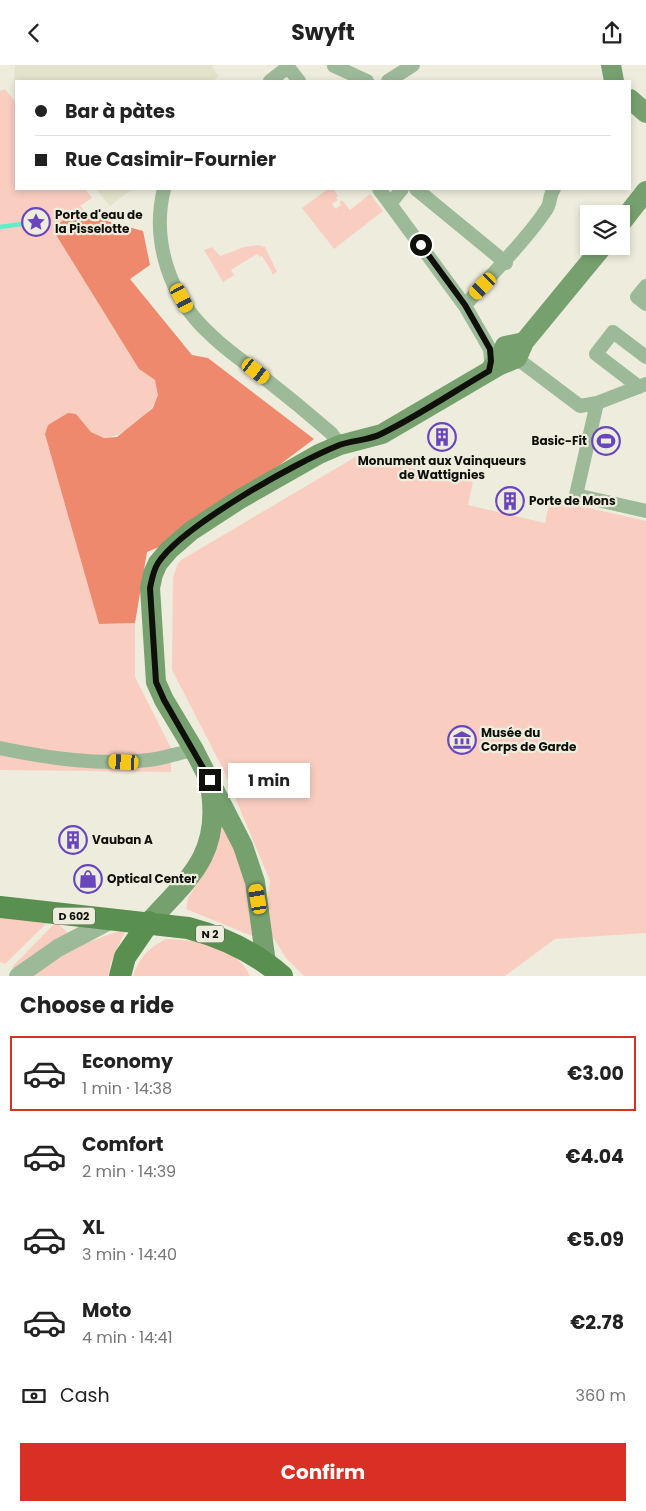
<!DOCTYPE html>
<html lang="en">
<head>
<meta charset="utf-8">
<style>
	body { margin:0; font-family:Poppins,sans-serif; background:#f6f6f6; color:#222; height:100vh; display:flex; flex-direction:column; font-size:19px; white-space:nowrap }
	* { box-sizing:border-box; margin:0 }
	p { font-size:16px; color:#767676 }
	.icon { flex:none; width:28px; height:28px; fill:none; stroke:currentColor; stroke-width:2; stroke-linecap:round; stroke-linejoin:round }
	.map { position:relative; height:911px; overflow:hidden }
	.panel { display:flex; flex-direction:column; background:#fff; flex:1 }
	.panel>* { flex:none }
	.top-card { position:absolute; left:15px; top:15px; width:616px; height:110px; border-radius:0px; box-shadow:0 2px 8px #0003; display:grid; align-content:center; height:110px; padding:0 20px; background:#fff }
	.buttons { position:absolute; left:580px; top:140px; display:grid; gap:10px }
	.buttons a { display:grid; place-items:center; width:50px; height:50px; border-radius:0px; background:#fff; box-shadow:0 2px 8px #0003; font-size:25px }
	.end { position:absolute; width:22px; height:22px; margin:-11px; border:6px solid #10100b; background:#fff; box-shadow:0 0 0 2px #fff }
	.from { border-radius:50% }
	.bubble { position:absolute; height:35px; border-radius:0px; background:#fff; box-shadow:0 2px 8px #0003; font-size:16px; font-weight:700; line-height:35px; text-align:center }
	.car { position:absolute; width:15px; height:30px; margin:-15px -8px; border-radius:6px; box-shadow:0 0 4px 1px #0007; background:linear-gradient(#f5c518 24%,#345 0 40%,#f5c518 0 76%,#345 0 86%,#f5c518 0) }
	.top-card b { display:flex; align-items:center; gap:18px; height:48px; font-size:19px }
	.top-card b+b { border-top:1px solid #e0e0e0 }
	.top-card i { width:12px; height:12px; background:#222 }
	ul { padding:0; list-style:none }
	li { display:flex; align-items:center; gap:15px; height:75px; margin:0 10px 8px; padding:0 10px; border:2px solid transparent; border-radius:0px }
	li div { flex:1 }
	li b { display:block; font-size:19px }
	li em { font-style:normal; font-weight:700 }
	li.current { border-color:#d93025 }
	li>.icon { width:45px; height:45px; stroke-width:1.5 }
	h2 { padding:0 20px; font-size:22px; line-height:60px }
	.pay { display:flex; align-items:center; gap:12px; height:55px; padding:0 20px; font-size:19px }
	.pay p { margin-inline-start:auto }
	.action { display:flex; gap:10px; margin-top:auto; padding:10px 20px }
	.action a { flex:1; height:58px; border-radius:0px; background:#d93025; color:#fff; font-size:20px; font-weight:700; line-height:58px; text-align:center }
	header { display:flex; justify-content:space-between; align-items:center; height:65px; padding:0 20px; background:#fff; font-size:22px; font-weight:700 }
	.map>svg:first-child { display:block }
	.built { fill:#e3e3cb }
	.green { fill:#f9cec1 }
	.forest { fill:#ee896d }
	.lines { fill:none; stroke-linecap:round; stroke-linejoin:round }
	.stream { stroke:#61eccc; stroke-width:4.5 }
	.minor { stroke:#9dba98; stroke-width:14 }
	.tertiary { stroke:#9dba98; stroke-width:18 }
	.secondary { stroke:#76a16e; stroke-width:20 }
	.primary { stroke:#598f4f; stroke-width:22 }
	.route { stroke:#10100b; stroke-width:6 }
	.labels { text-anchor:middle; stroke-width:4.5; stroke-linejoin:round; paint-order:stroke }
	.shield { fill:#eeeddd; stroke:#53524a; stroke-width:1 }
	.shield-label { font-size:11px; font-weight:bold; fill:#10100b }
	.poi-label { font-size:12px; font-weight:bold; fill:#10100b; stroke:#eeeddd; text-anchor:start }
</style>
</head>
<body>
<header><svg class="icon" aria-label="back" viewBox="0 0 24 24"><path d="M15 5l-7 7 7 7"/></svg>Swyft<svg class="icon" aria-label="share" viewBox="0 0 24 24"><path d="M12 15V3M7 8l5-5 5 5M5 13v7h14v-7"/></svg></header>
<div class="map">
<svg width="646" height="911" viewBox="0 0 646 911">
	<rect width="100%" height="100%" fill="#eeeddd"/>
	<!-- built -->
	<path class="built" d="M15 0H214L212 2 219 11 213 16H16V22L14 18Z
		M96 124H132L110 141Z"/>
	<!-- green -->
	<path class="green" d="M5 24 16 38V124H85L92 133 80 141 89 151 65 153 53 165 139 304 155 315C156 319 159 326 158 330 155 347 118 377 102 372 89 368 84 359 76 349L99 559 135 558V612L171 683V707L0 705V26Z
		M328 124H333L338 131 336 133 338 135 332 139 336 144 341 140 339 137 342 135 350 145 370 129 383 146 334 184 302 143Z
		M258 180 265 182 277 207 272 210V207L262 191 260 192 257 189 231 205 234 210 223 217 204 185 212 182 220 191 244 182Z
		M357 391 473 417 468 440 545 458 550 434 646 456V868L555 874 505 911H304L286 893 264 858 270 816 224 706 172 605 173 513 177 500 181 495Z
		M221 759 246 801 252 871 186 844 188 833 202 812Z
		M0 850 48 857 5 899 0 897Z
		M56 857 68 868 17 905 12 902Z
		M119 866 125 867 111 897 108 911H33L75 882Z
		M166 874C195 875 237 880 250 911H133C139 893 149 882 166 874Z"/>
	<!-- forest -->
	<path class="forest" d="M89 151 143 166 150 200 130 214 192 290 208 293 314 374 183 472 147 487 135 558 99 559 45 369 48 360 68 348 76 349 91 367 104 373 117 372 153 343 158 330 155 315 139 304 53 165 65 153Z"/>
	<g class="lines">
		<!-- stream -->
		<path class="stream" d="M0 162 36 157"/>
		<!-- minor -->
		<path class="minor" d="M334 1 367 16
			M270 16 288 2 299 16
			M388 16 413 0
			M164 124C151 176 170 233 210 269 226 285 246 298 263 312 286 330 309 349 331 368L340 380
			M379 124 465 241 490 284 491 296 489 306
			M416 124 506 198
			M390 139 402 124
			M646 221 637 232 646 239
			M465 241C491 208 523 180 546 145 551 139 549 130 554 124
			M515 295 523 298 580 341 597 338 646 319
			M639 322 596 289 613 267 646 292
			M597 338 576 430 646 446
			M0 683C48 693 100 701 149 695 164 693 179 688 194 685"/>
		<!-- tertiary -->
		<path class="tertiary" d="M18 911 58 883 113 854"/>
		<!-- secondary -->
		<path class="secondary" d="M611 0 614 16
			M630 34 646 48
			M621 158 646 126
			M489 306 499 295 505 281 524 277
			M149 857C188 814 220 791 211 727
			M266 898 255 817 243 781 194 685 164 635 156 617 150 523 153 509 158 498 169 485 191 466 240 434 319 389 340 380 382 369 498 301 517 293 524 277 603 181"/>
		<!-- primary -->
		<path class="primary" d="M0 842 188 863C222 872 255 887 282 911
			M120 911 125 892 149 857"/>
	</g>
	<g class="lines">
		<!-- route -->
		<path class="route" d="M210 715 164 635 156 617 150 523C152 514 153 506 158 498 182 461 295 398 337 381 351 375 367 376 381 369 418 351 453 327 489 306L491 296 490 284 465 240 421 180"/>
	</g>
	<!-- icons -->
	<defs>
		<symbol id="sight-ring" viewBox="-11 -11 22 22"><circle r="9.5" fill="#eeeddd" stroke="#6945be" stroke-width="1.5"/><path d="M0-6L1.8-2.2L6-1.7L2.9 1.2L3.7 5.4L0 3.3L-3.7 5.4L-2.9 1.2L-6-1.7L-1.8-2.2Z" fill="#6945be"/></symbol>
		<symbol id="building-ring" viewBox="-11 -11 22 22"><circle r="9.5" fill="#eeeddd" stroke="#6945be" stroke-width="1.5"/><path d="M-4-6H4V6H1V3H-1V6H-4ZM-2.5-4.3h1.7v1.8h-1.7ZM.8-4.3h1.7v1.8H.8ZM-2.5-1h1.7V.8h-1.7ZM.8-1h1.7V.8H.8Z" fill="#6945be"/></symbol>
		<symbol id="stadium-ring" viewBox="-11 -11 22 22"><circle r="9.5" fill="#eeeddd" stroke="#6945be" stroke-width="1.5"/><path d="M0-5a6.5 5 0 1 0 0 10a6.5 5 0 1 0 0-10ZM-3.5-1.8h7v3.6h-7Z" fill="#6945be"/></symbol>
		<symbol id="museum-ring" viewBox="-11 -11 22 22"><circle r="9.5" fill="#eeeddd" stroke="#6945be" stroke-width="1.5"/><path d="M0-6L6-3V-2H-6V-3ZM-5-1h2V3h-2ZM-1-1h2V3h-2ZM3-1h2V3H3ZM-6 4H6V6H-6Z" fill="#6945be"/></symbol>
		<symbol id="shop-ring" viewBox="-11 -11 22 22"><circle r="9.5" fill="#eeeddd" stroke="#6945be" stroke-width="1.5"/><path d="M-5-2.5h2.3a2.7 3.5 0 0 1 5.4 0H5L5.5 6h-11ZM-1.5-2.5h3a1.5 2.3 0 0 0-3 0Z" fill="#6945be"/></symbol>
	</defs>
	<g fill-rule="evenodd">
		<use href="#sight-ring" x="20" y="141" width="32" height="32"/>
		<use href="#building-ring" x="426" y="356" width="32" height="32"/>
		<use href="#stadium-ring" x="590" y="360" width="32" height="32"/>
		<use href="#building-ring" x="494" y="420" width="32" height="32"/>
		<use href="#museum-ring" x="446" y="659" width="32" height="32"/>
		<use href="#building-ring" x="57" y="759" width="32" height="32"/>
		<use href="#shop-ring" x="72" y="798" width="32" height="32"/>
	</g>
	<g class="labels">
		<!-- shield labels -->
		<g class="shield">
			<rect x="53" y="842.5" width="42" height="17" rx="4"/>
			<rect x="196" y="860.5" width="28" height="17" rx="4"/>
		</g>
		<g class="shield-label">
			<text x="74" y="855">D 602</text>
			<text x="210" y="873">N 2</text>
		</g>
		<!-- poi labels -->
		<g class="poi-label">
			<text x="55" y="154">Porte d'eau de<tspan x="55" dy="14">la Pisselotte</tspan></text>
			<text x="587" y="380" text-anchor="end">Basic-Fit</text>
			<text x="442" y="400" text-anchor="middle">Monument aux Vainqueurs<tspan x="442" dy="14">de Wattignies</tspan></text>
			<text x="529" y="440">Porte de Mons</text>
			<text x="481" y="672">Musée du<tspan x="481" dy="14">Corps de Garde</tspan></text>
			<text x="92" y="779">Vauban A</text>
			<text x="107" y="818">Optical Center</text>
		</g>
	</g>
</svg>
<div class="buttons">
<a><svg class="icon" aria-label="layers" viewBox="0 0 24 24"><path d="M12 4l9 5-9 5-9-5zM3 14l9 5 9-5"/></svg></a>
</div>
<i class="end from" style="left:421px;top:180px"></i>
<i class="end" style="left:210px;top:715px"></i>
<div class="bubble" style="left:228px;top:698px;width:82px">1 min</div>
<i class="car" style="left:483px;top:221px;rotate:224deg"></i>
<i class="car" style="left:182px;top:233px;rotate:152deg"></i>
<i class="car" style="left:256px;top:306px;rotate:128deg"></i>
<i class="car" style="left:124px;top:697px;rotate:273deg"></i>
<i class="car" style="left:258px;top:834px;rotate:350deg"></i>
<div class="top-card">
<b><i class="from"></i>Bar à pàtes</b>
<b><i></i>Rue Casimir-Fournier</b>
</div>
</div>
<section class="panel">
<h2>Choose a ride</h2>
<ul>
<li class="current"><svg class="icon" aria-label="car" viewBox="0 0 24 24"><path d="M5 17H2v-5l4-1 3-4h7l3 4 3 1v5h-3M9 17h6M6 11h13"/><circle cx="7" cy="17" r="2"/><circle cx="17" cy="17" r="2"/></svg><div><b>Economy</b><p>1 min · 14:38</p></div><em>€3.00</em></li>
<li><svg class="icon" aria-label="car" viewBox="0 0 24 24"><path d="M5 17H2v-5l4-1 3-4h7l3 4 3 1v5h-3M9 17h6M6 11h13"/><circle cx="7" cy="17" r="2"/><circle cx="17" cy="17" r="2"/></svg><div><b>Comfort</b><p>2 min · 14:39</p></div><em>€4.04</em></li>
<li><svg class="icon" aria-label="car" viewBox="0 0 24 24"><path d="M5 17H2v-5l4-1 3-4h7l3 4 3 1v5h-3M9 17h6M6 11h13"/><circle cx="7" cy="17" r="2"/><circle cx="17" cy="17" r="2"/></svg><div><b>XL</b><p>3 min · 14:40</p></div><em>€5.09</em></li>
<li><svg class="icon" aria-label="car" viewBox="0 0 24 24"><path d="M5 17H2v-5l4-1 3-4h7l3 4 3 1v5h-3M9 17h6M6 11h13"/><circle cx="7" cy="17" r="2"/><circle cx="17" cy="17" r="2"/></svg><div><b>Moto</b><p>4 min · 14:41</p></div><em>€2.78</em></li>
</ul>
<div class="pay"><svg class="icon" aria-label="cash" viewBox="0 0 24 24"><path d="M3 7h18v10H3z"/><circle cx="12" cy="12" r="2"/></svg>Cash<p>360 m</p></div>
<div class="action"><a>Confirm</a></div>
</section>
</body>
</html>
